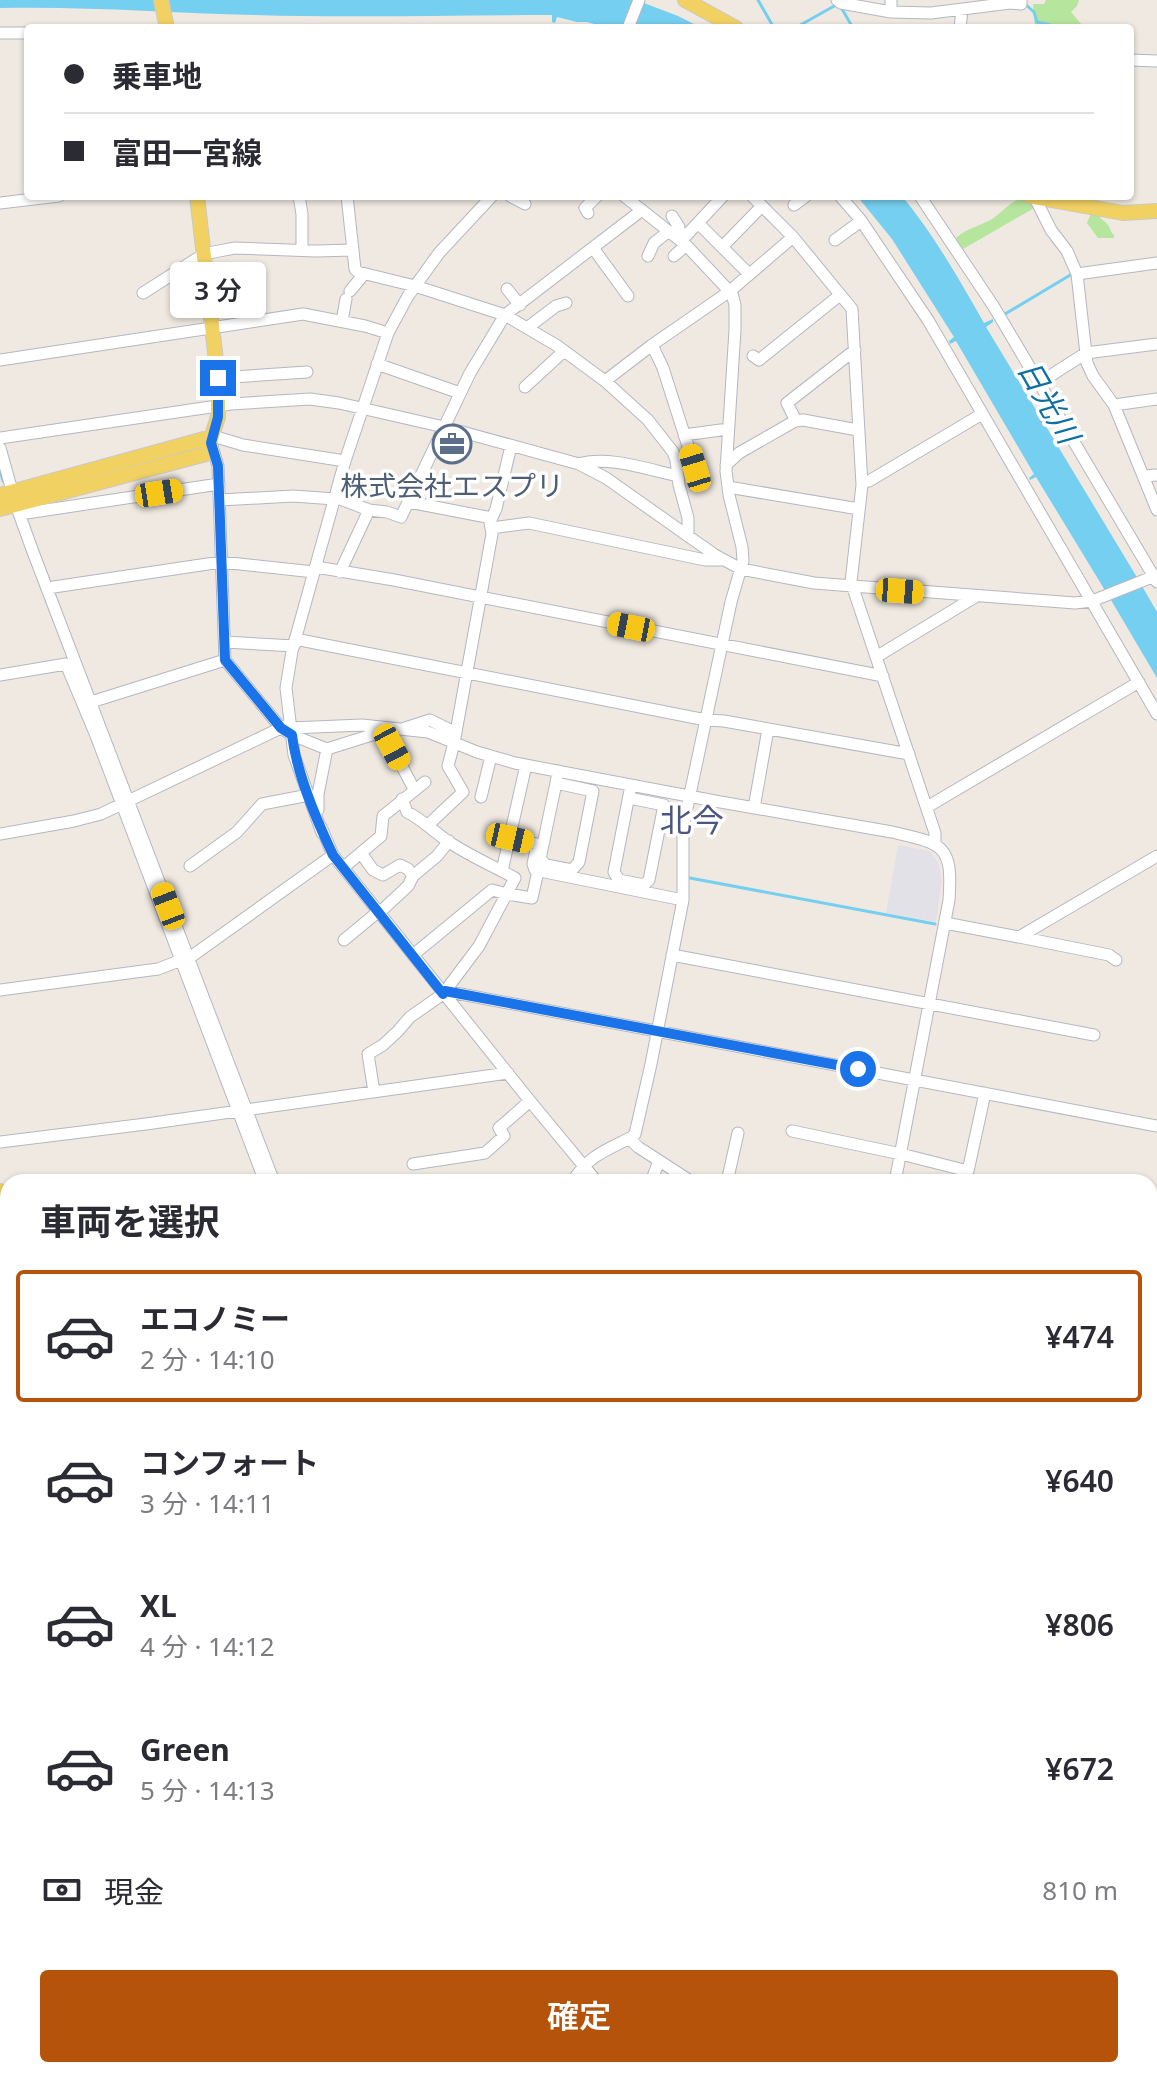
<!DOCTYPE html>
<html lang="ja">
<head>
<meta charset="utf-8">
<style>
	body { margin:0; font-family:"Noto Sans","Noto Sans JP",sans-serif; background:#f7f7f7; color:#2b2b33; height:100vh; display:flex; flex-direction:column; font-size:30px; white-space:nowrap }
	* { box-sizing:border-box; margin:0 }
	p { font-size:26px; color:#7c7c81 }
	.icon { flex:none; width:44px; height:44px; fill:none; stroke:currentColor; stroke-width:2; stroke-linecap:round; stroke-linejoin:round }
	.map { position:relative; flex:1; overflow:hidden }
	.sheet { position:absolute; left:0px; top:1174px; width:1158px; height:904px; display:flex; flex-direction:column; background:#fff; border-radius:24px 24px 0 0; box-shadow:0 2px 6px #0004 }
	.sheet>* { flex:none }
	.hud { position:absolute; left:24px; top:24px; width:1110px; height:176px; border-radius:8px; box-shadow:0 2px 6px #0004; display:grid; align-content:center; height:176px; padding:0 40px; background:#fff }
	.end { position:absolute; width:36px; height:36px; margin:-18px; border:10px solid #1a73e8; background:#fff; box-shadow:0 0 0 4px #fff }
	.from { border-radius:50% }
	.bubble { position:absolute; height:56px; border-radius:8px; background:#fff; box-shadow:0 2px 6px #0004; font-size:26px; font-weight:600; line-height:56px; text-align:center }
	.car { position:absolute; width:24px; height:48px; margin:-24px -12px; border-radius:10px; box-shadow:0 0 6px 2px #0007; background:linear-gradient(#f5c518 24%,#345 0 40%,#f5c518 0 76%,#345 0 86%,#f5c518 0) }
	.hud b { display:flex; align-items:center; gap:28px; height:76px; font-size:30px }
	.hud b+b { border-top:2px solid #e1e1e2 }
	.hud i { width:20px; height:20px; background:#2b2b33 }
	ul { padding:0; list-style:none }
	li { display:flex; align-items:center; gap:24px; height:132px; margin:0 16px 12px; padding:0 24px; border:4px solid transparent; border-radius:8px }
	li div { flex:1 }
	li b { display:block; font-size:30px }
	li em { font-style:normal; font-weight:600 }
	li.active { border-color:#b45309 }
	li>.icon { width:72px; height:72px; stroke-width:1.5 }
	h2 { padding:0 40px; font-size:36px; line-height:96px }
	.pay { display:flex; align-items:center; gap:20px; height:88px; padding:0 40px; font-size:30px }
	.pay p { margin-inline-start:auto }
	.primary-button { display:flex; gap:16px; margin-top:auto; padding:16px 40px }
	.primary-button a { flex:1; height:92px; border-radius:8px; background:#b45309; color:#fff; font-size:32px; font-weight:600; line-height:92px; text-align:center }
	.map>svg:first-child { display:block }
	.industrial { fill:#e3e1e8 }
	.green { fill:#b6e59e }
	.water { fill:#75cff0 }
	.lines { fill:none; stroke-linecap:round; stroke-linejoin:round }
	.stream { stroke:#75cff0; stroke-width:3 }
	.minor-casing { stroke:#b4b7c1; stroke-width:13 }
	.major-casing { stroke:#c9c9c9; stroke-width:16 }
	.minor { stroke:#fff; stroke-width:11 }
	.major { stroke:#f2d163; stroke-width:14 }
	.route { stroke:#1a73e8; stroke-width:10 }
	.labels { text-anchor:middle; stroke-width:7; stroke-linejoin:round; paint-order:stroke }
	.service-label { font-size:28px; fill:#4e5e75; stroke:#fff }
	.water-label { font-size:30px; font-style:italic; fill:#0d6fa3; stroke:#fff }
	.quarter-label { font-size:32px; fill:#4d5680; stroke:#fff }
</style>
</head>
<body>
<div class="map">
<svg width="1157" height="2078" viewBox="0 0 1157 2078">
	<rect width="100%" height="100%" fill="#efe9e1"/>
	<!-- industrial -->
	<path class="industrial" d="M898 845 930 851 938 862 942 880 936 922 886 913Z"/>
	<!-- green -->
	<path class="green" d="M1046 0H1079L1077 6 1071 12 1082 25 1079 28H1035L1033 4H1044Z
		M1019 199 1031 200 1036 207 963 249 956 238C967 228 980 226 992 219 1002 213 1006 205 1019 199Z
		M1091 213H1098C1100 220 1104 220 1108 225 1111 229 1110 232 1114 235V238H1098L1087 223Z"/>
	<!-- water -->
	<path class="water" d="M0 0H636L678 16 702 28H608L587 22H577L557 17 555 23 552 22V15C453 15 354 18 255 15 169 13 86 6 0 8Z
		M857 196H902C934 235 959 279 984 323L993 319V322L986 327 1138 579 1106 592 1036 477 1030 480 1029 478 1034 474 956 341 950 344 949 341 954 337 892 239Z
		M1142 586 1157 612V678L1111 600Z"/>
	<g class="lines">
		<!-- stream -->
		<path class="stream" d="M758 0 774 28
			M1024 3 1034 12 1037 22 1063 28
			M842 9 853 28
			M795 28 836 5
			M1005 314 1072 274V273
			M0 469 3 481
			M690 878 935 924"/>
		<defs>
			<path id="minor" d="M837 0 841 3 891 12 931 13 1010 3 1021 4V0
				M891 12V0
				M628 28 639 0
				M960 28 962 10
				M0 33H28
				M1130 60 1157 61
				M299 196 302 214V250
				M347 196 355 269 358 272 415 286 505 315 556 345 605 381 648 420 673 452 676 460 679 485 688 518V536
				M510 196 525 204
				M752 196 793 237 852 309 862 485 851 582 935 833V844
				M840 196 860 219 928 320 1157 714
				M920 196 994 307 1157 582
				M1034 196 1051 230 1067 251 1077 274 1087 363 1093 376 1114 405 1157 510
				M0 203 59 196
				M794 205 806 196
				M588 213 585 208 597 196
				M672 216 679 227V239
				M698 223 749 274
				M835 240 861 221
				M681 241 723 196
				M722 247 762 206
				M593 248 628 296
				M648 256 654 243 669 231
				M674 256 686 245
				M1077 274 1157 263
				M507 289 520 305
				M350 291 364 274
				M143 293 204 254 219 251 235 248 316 251 353 250
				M342 321 346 299
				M527 328 556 306 566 303
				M652 345 663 368 695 468
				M753 356 759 360 840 295
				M0 360 303 314 365 326 388 333
				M377 364 460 393
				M218 378 307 372
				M605 381 652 345 730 291 793 237
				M1039 383 1086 353 1157 344
				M525 387 564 351
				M1114 405 1157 399
				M796 421 787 403 855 350
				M684 435 728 429
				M213 436 243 445 345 461
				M0 438 231 404 310 399 339 403 444 427 579 464 606 478 715 555 741 569 814 583 1075 603 1092 601 1157 575
				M211 443 218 466 225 660 281 728 292 735 327 749 378 733 381 727 414 789
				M0 448 16 505 33 552 274 1182
				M579 464C607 455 650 470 678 476
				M726 465 739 453 795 421 803 420 858 430
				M1143 476 1157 475
				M862 482 869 481 982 414
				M728 487 859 509
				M335 497 369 510 387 512 401 517 470 373 505 315 642 210
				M220 500 293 496 335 499
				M409 502 492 518
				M20 514 219 484
				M491 528 529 523 705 560H722
				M316 567 394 580 883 676
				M340 572 369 510
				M47 588 221 562 314 572
				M295 639 706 720 724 721 909 754
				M225 642 294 646
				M876 657 975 597
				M0 675 66 664 95 733 265 1182
				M91 702 225 660
				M291 728 362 725 428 732 477 752 515 763 715 801 892 832C943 844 953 844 949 900L895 1182
				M405 728 430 720 456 733
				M556 783 593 791 579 862 572 870 546 865 540 859 556 783 558 771
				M481 797 491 756
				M629 798 664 805 649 880 644 885 619 880 614 872 631 785
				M927 807 1139 682
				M754 808 768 729
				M318 810V794L327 749
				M428 825 463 792 448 766 454 743 492 534 490 522 496 509 511 446
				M321 827 333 855 530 1101 597 1182
				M322 833 294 755 286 688 292 651 345 461 388 333 408 296 439 253 492 196
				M0 834 74 821 101 814 285 726
				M510 838 537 844 533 864 535 870 683 900
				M361 853 373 870 383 875 400 865 408 869 413 876
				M190 866 237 832 262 804 309 795
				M344 867 381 836 383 816 425 782
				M502 871 526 765
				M379 913 408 886 413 876 437 856 449 841
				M945 923 1019 937 1157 856
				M1019 937 1109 955 1116 960
				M344 940 379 911
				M413 955 492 890 507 894 532 898 538 871
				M672 955 1094 1035
				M0 990 158 969 192 956 333 855
				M445 991 1157 1126
				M374 1092 368 1054 383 1045 398 1031 410 1017 443 994 479 946 515 878C493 866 470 856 449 842 434 832 423 820 407 812L402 799
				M792 1131 901 1154 968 1171 985 1093
				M630 1139 638 1147 692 1182
				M0 1142 146 1124 508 1073
				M413 1164 485 1153 504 1136 499 1128 530 1101
				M572 1182C589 1155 605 1151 632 1137L635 1134 651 1064 683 900V827L731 602 743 561 742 547 729 495 726 471 735 330V305L732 294 686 245 624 196
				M651 1182 659 1161
				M727 1182 738 1133
				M1150 1286 1157 1287
				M0 1303 8 1302
				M0 1386 8 1385
				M1150 1446 1157 1448
				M0 1460 8 1459
				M1150 1526 1157 1527
				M0 1539 8 1537
				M0 1665 8 1723
				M0 1808 8 1812
				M1150 1823 1157 1820
				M0 1859 8 1858
				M1150 1929H1157
				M0 1984 8 1983
				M1150 2016 1157 2017
				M0 2070 8 2066
				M369 2070 408 2078
				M467 2070 474 2078
				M690 2070 719 2076
				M117 2078 122 2070
				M305 2078 312 2070
				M611 2078 612 2070"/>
			<path id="major" d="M161 0 167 28
				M685 0 736 28
				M1029 196 1123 213 1157 211
				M0 495 204 439 211 443
				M0 509 206 454 218 417V378L197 196
				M0 1191 8 1225
				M0 1620 8 1619
				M1150 1623 1157 1609
				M1150 1683 1157 1685
				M102 2070 104 2078
				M1034 2078 1037 2070"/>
		</defs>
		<!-- minor casing -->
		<use href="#minor" class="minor-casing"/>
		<!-- major casing -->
		<use href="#major" class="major-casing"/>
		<!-- minor -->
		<use href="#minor" class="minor"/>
		<!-- major -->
		<use href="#major" class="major"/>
	</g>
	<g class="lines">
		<!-- route -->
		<path class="route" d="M218 378V417L211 443 218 466 225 660 281 728 292 735C297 775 316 819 333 855L443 994 445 991 858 1069"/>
	</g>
	<!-- icons -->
	<defs>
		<symbol id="office-ring" viewBox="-11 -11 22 22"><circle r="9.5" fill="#fff" stroke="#5c6f8a" stroke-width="1.5"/><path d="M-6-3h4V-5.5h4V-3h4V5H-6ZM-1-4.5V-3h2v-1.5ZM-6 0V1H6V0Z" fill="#5c6f8a"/></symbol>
	</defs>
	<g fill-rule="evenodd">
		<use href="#office-ring" x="430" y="422" width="44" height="44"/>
	</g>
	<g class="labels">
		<!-- service labels -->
		<g class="service-label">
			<text x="452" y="496">株式会社エスプリ</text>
		</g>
		<!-- water labels -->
		<g class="water-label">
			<text transform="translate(1048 402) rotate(60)" y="10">日光川</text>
		</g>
		<!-- quarter labels -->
		<g class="quarter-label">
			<text x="692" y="832">北今</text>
		</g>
	</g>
</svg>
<i class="end from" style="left:858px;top:1069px"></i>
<i class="end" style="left:218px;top:378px"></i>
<div class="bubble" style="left:170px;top:262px;width:96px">3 分</div>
<i class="car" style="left:695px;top:468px;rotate:343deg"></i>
<i class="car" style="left:159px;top:493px;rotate:81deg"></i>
<i class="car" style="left:900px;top:591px;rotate:94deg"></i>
<i class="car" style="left:631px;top:627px;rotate:281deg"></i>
<i class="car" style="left:392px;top:747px;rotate:152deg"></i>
<i class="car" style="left:510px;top:838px;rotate:103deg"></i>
<i class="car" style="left:168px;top:906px;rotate:339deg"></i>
<div class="hud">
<b><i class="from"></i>乗車地</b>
<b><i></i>富田一宮線</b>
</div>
<section class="sheet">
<h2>車両を選択</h2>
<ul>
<li class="active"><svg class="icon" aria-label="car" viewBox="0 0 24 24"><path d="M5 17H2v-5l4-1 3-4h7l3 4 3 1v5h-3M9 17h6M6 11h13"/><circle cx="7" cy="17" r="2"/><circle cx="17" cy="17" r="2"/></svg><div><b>エコノミー</b><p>2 分 · 14:10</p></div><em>¥474</em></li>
<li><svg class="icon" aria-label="car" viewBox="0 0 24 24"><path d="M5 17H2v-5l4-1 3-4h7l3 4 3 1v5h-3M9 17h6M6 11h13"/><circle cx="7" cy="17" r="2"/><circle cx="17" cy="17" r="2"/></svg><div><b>コンフォート</b><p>3 分 · 14:11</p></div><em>¥640</em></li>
<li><svg class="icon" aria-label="car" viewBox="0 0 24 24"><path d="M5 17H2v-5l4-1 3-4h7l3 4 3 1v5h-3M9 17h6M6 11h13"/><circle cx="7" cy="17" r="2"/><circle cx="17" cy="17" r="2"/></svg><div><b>XL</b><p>4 分 · 14:12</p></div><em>¥806</em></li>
<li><svg class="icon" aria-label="car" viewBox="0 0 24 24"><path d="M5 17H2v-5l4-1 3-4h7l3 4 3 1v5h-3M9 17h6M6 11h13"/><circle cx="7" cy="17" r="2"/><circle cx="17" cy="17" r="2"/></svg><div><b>Green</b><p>5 分 · 14:13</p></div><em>¥672</em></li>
</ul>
<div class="pay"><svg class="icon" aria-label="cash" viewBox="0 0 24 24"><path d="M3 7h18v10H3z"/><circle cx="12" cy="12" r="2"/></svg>現金<p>810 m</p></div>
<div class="primary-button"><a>確定</a></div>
</section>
</div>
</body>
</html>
